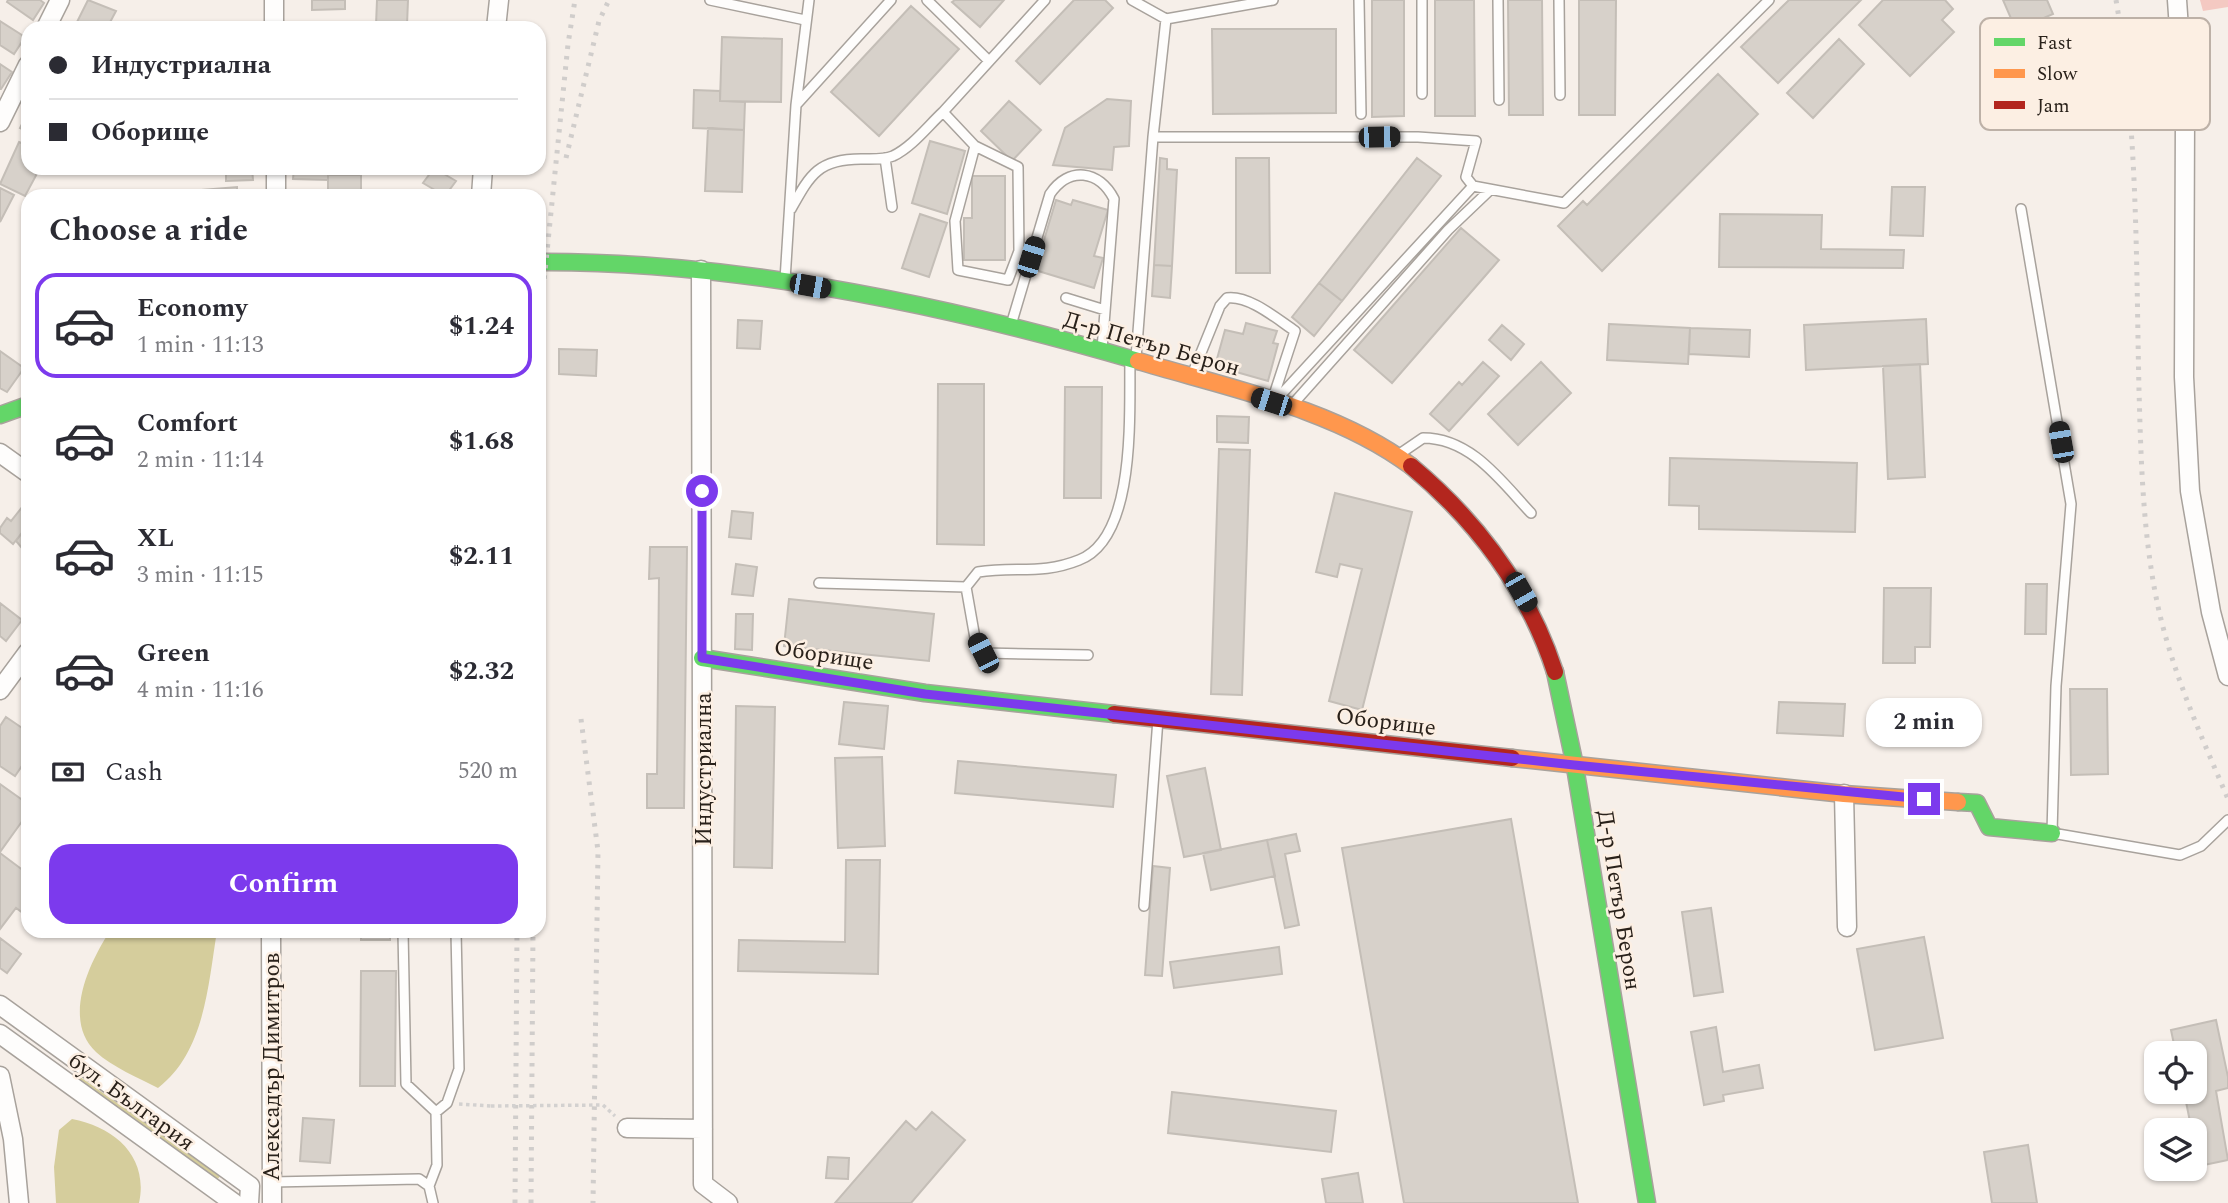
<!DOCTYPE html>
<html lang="en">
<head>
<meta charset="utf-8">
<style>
	body { margin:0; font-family:Spectral,serif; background:#f7f7f7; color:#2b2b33; height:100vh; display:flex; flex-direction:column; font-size:26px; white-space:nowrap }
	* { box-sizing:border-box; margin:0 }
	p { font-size:23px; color:#7c7c81 }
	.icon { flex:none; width:38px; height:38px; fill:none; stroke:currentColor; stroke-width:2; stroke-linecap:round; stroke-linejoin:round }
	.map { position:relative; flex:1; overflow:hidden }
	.details { position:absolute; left:21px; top:189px; width:525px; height:749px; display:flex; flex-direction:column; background:#fff; border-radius:21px; box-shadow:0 2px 5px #0004 }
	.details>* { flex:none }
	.top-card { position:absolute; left:21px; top:21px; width:525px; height:154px; border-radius:21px; box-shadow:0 2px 5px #0004; display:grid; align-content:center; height:154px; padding:0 28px; background:#fff }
	.buttons { position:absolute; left:2144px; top:1041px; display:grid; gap:14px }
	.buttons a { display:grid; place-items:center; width:63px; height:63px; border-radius:14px; background:#fff; box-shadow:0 2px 5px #0004; font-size:35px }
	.end { position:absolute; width:32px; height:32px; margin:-16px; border:9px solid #7c3aed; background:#fff; box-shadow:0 0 0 4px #fff }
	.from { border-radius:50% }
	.bubble { position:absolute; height:49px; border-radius:21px; background:#fff; box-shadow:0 2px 5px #0004; font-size:23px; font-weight:700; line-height:49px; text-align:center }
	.car { position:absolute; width:21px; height:42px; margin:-21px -10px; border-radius:9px; box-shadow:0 0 5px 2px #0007; background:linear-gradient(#222 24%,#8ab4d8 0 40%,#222 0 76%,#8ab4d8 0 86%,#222 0) }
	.top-card b { display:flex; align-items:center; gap:24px; height:66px; font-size:26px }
	.top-card b+b { border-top:2px solid #e1e1e2 }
	.top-card i { width:18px; height:18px; background:#2b2b33 }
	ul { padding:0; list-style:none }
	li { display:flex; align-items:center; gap:21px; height:105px; margin:0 14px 10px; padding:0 14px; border:4px solid transparent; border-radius:21px }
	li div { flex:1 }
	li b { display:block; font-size:26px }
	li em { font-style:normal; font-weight:700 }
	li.active { border-color:#7c3aed }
	li>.icon { width:63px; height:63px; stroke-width:1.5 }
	h2 { padding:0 28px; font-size:32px; line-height:84px }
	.pay { display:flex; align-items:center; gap:18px; height:77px; padding:0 28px; font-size:26px }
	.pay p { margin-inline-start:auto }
	.action { display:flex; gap:14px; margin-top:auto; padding:14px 28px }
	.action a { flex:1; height:80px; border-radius:21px; background:#7c3aed; color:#fff; font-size:28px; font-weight:700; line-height:80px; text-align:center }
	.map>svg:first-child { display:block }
	.green { fill:#f4c9c2 }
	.water { fill:#d5cd9c }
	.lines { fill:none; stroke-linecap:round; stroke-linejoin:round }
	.stream { stroke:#d5cd9c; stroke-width:5 }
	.building { fill:#d7d1ca; stroke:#c4beb7; stroke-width:2 }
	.lane-casing { stroke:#a8a29c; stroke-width:12 }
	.street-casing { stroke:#a8a29c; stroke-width:21 }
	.fast-casing { stroke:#a8a29c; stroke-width:19 }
	.slow-casing { stroke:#a8a29c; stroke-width:19 }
	.jam-casing { stroke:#a8a29c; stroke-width:19 }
	.path { stroke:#d3d1d0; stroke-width:3.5; stroke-dasharray:3.5 3.5; stroke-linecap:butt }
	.lane { stroke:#fefdfc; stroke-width:9 }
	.street { stroke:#fefdfc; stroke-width:18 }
	.fast { stroke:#63d668; stroke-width:16 }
	.slow { stroke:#ff974d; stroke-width:16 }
	.jam { stroke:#b3261e; stroke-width:16 }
	.rail { stroke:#d0cdcb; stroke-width:5; stroke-dasharray:3.5 7; stroke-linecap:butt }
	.path-bridge { stroke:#d3d1d0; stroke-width:3.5; stroke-dasharray:3.5 3.5; stroke-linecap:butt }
	.route { stroke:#7c3aed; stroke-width:9 }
	.labels { text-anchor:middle; stroke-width:5; stroke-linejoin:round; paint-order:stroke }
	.street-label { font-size:23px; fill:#29211a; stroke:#fcefe3 }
	.key { fill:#fcefe3; stroke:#bdb1a7; stroke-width:2 }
	.key-label { font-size:19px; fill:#29211a }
</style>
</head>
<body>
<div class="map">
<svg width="2228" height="1203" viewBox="0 0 2228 1203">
	<rect width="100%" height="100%" fill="#f6efe9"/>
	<!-- green -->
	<path class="green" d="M2200 0H2228V7L2203 11Z"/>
	<!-- water -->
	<path class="water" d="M110 931H217C208 985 205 1052 158 1088 139 1078 112 1067 96 1052 62 1020 89 963 110 931Z
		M72 1119C115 1127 149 1157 139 1203H56L54 1167 59 1130Z"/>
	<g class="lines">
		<!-- stream -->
		<path class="stream" d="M76 1077 217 1176"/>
	</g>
	<!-- building -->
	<path class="building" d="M8 0H40L44 3 33 20 7 2Z
		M88 0 116 11 107 28H74Z
		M312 0H345V9L312 10Z
		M377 0H408L407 25H376Z
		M955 0H1004L980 27 952 2Z
		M1074 0H1105L1113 8 1040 84 1016 61Z
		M1372 0H1404V116L1372 117Z
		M1435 0H1474L1475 116H1435Z
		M1508 0H1542L1543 115H1509Z
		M1579 0H1616L1615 115H1579Z
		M1789 0H1861L1778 83 1741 47Z
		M1883 0H1945L1953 9 1942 20 1954 32 1910 76 1859 25Z
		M2003 0H2047L2053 14 2016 30Z
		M911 6 959 49 879 136 831 92Z
		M0 21 25 37 14 54 0 45Z
		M237 24V28H212V25Z
		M1212 29H1336V113L1213 114Z
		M722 37 782 39 781 102 720 101Z
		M1839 39 1864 64 1813 118 1787 93Z
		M0 64 12 72 1 89H0Z
		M1718 74 1758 114 1602 271 1558 226 1583 201 1587 205Z
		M694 90 720 91V101L745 102 744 130 693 128Z
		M1107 99 1131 101 1129 146 1114 147 1112 170 1053 165 1065 128Z
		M1009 101 1041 130 1012 161 981 131Z
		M28 112V132L20 128Z
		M708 128 744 130 742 192 705 191Z
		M930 141 965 151 947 214 912 203Z
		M19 142 28 146V168H40L25 196 0 184Z
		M1160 158 1167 159V169L1177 170 1172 266 1154 265Z
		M1236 158H1269L1270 273H1236Z
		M1417 158 1441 176 1342 301 1319 283Z
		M226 168H252L253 180 226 181Z
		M294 168H328V180L293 179Z
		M434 168 456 181 445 196 423 183Z
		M328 175H361V196H328Z
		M972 176H1005V260H964V218H972Z
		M237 187V196H202V190Z
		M1892 187H1925L1923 236 1890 235Z
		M0 188 14 195 0 222Z
		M1056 200 1071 205 1073 200 1108 210 1094 256 1103 258 1094 288 1035 270Z
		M920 214 947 223 929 277 902 268Z
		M1720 214 1822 215 1821 249 1904 250 1903 268 1719 267Z
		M1461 228 1499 260 1392 383 1354 350Z
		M1154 265 1172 266 1170 298 1152 296Z
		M1319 283 1342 301 1314 336 1292 317Z
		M1926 319 1928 364 1806 370 1804 325Z
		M738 320 762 321 760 349 737 348Z
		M1246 323 1277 331 1273 343 1278 344 1268 381 1215 366 1225 330 1243 334Z
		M1609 324 1690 328 1688 364 1607 360Z
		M1502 325 1524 344 1511 360 1489 340Z
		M1690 328 1750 330 1749 357 1689 354Z
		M559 349 597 350 596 376 559 374Z
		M0 351 24 368 7 392 0 388Z
		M1483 362 1499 376 1449 431 1430 414 1459 382 1462 385Z
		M1541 362 1571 393 1518 445 1488 414Z
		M1920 364 1925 477 1888 479 1883 366Z
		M938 384H984V545L937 544Z
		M1065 387H1102L1101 498H1064Z
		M1217 416 1249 417 1248 443 1217 442Z
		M1219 449 1250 450 1242 695 1211 694Z
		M1670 458 1857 463 1855 532 1699 529V506L1669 505Z
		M1335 493 1412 512 1362 710 1329 701 1362 569 1340 564 1337 577 1316 572Z
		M23 506 28 511V525L13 544 0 533V528L7 518 11 521Z
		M732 511 753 513 751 539 729 537Z
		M28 525V543L22 548 16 541Z
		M650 547H687L684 808H647V774H657L659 578 649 579Z
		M736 564 757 567 753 596 732 594Z
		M2026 584H2047L2046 634H2025Z
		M1884 588H1931L1930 647H1915V663H1883Z
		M789 599 934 614 929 661 784 646Z
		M0 603 22 620 6 641 0 636Z
		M736 614H753L752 650 735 649Z
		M2070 689H2107L2108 774 2071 775Z
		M844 702 888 706 884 749 839 744Z
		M1779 702 1845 704 1843 736 1777 733Z
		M736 706 775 707 772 868 734 867Z
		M6 717 28 732V757L15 776 0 766V726Z
		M882 757 885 846 838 848 835 758Z
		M958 761 1116 775 1113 807 955 793Z
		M1205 768 1221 850 1184 857 1167 776Z
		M0 784 28 804V813L0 852Z
		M1511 819 1578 1203H1404L1342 848Z
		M1296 834 1300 851 1285 854 1299 925 1285 928 1267 840Z
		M1267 840 1275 876 1211 890 1203 853Z
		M0 853 28 874V891L23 899 28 906 23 913 16 908 0 929Z
		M846 860H880L878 974 738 971 739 940 845 942Z
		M1153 866 1170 868 1162 976 1145 975Z
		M1711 908 1723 992 1694 996 1682 912Z
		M361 931H390V940H361Z
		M1924 937 1943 1038 1875 1050 1857 949Z
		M0 938 21 954 7 973 0 968Z
		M1279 947 1282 974 1174 988 1170 962Z
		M361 971H396L395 1086H360Z
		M2216 1020 2228 1077V1088L2216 1091 2228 1160 2199 1166 2184 1092H2194V1054H2176L2171 1030Z
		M1716 1027 1723 1072 1759 1065 1763 1088 1723 1095 1724 1101 1704 1105 1691 1032Z
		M1172 1092 1336 1111 1331 1152 1168 1133Z
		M932 1112 965 1140 911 1203H835L906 1121 916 1130Z
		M303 1118 334 1120 330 1163 300 1161Z
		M2028 1145 2037 1203H1992L1984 1152Z
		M828 1157 849 1158 848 1179 826 1178Z
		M1358 1173 1363 1203H1326L1322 1179Z"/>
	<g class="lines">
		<defs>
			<path id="lane" d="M710 0 805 20
				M927 0 989 61
				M1132 0 1166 19 1273 0
				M1359 0 1361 114
				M1422 0V94
				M1498 0 1499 100
				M1559 0 1560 95
				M1166 19 1153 137H1418L1476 141 1466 177 1473 186 1564 203 1769 0
				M796 105 891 0
				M975 146 955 221 958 270 1008 280 1019 251 1018 167 975 146 943 112 1045 0
				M885 158 892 207
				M791 209C810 175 818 159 861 159 872 159 883 160 893 156 912 147 928 126 943 112
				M2021 209 2071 504 2056 686 2052 833 2180 855 2201 846 2228 820
				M785 280 796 105 809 0
				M1066 298 1105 310
				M1011 325 1050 194C1069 166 1099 170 1114 199L1102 349
				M1136 358 1153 137
				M1192 375 1220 306 1227 298C1249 295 1277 319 1295 331L1272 401
				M1277 399 1473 186
				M1293 404 1448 230 1490 190
				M1401 453 1423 438C1471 438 1501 481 1531 513
				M819 583 966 587
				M1088 655 983 653 975 638 966 587 978 572C1015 566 1042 575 1079 560 1137 538 1129 412 1130 360
				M1144 906 1158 719
				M403 931 406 1084 436 1112
				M272 1182 419 1179 429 1186 433 1203
				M429 1186 437 1165 436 1112 447 1103 459 1069 456 931"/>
			<path id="street" d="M274 0V28
				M2177 0 2185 115 2184 377 2190 491 2211 612 2228 676
				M46 28 60 0
				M496 28 499 0
				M0 122 28 65
				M276 168V196
				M481 196 483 168
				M701 270 703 1184 728 1203
				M0 453 28 473
				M0 690 28 652
				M1844 794 1847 927
				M271 931 272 1203
				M0 1005 250 1186 249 1203
				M0 1034 234 1203
				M0 1076 13 1139 19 1203
				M627 1128 703 1129"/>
			<path id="fast" d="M539 262C738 261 947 305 1138 361
				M0 415 28 405
				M702 658 925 693 1114 714
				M1555 672 1574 761 1647 1203
				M1958 802 1977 803 1989 827 2052 833"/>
			<path id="slow" d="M1138 361C1229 388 1335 409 1411 466
				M1512 758 1844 794 1958 802"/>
			<path id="jam" d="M1411 466C1478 522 1528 589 1555 672
				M1114 714 1512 758"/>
		</defs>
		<!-- lane casing -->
		<use href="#lane" class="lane-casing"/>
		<!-- street casing -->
		<use href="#street" class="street-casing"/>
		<!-- fast casing -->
		<use href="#fast" class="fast-casing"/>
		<!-- slow casing -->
		<use href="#slow" class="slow-casing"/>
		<!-- jam casing -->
		<use href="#jam" class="jam-casing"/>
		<!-- path -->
		<path class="path" d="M459 1104 491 1106
			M603 1105 615 1116"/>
		<!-- lane -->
		<use href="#lane" class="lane"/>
		<!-- street -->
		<use href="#street" class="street"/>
		<!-- fast -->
		<use href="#fast" class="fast"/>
		<!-- slow -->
		<use href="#slow" class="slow"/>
		<!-- jam -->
		<use href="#jam" class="jam"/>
		<!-- rail -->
		<path class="rail" d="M2116 0C2138 128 2136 260 2139 390 2141 462 2143 540 2159 611 2174 676 2202 738 2228 799
			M566 158 599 21 609 0
			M539 331 568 44 575 0
			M539 390 542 523 539 621
			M581 719 598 851 593 1203
			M515 1203 517 931
			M531 1203 533 931"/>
		<!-- path-bridge -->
		<path class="path-bridge" d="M491 1106 603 1105"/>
	</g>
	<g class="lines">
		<!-- route -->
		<path class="route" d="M702 491V658L925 694 1574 765 1924 799"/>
	</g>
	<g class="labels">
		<!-- street labels -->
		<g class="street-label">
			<text transform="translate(1152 343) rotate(16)" y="8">Д-р Петър Берон</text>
			<text transform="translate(824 654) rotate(9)" y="8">Оборище</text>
			<text transform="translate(1386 721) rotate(7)" y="8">Оборище</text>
			<text transform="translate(703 769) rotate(-90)" y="8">Индустриална</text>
			<text transform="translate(1620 900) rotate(81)" y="8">Д-р Петър Берон</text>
			<text transform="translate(271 1067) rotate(-90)" y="8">Алексадър Димитров</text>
			<text transform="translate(132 1101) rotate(36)" y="8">бул. България</text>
		</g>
	</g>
	<!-- legend -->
	<rect x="1980" y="18" width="230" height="112" rx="10" class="key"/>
	<rect x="1994" y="38" width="31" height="8" fill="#63d668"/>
	<rect x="1994" y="69" width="31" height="9" fill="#ff974d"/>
	<rect x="1994" y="101" width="31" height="8" fill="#b3261e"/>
	<g class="key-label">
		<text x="2037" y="49">Fast</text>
		<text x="2037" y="80">Slow</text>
		<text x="2037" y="112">Jam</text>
	</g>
</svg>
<div class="buttons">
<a><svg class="icon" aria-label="locate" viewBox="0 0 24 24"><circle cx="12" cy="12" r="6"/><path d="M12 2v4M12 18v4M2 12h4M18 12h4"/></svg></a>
<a><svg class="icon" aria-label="layers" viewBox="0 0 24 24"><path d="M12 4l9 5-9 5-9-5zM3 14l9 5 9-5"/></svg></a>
</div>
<i class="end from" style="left:702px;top:491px"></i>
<i class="end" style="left:1924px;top:799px"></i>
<div class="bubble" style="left:1866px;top:698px;width:116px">2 min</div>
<i class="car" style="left:1379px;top:137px;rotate:89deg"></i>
<i class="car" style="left:1031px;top:257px;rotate:17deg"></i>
<i class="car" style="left:810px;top:286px;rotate:100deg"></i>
<i class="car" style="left:1271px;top:402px;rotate:288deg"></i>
<i class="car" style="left:2061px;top:442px;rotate:350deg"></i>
<i class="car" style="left:1521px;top:592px;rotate:150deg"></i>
<i class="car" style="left:983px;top:653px;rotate:333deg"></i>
<div class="top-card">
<b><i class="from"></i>Индустриална</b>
<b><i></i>Оборище</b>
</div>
<section class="details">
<h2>Choose a ride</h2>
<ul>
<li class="active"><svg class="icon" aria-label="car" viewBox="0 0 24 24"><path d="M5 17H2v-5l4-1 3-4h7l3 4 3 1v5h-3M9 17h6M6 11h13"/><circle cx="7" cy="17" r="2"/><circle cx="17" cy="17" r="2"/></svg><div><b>Economy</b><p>1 min · 11:13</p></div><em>$1.24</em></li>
<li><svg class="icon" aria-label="car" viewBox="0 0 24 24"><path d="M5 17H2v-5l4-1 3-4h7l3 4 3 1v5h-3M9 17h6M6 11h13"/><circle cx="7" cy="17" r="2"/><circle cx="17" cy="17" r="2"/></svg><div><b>Comfort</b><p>2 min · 11:14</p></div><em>$1.68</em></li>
<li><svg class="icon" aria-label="car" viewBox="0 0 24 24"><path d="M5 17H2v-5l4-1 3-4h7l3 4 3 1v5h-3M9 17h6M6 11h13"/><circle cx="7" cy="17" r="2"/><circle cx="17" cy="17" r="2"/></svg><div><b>XL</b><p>3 min · 11:15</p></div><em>$2.11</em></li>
<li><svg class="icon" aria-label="car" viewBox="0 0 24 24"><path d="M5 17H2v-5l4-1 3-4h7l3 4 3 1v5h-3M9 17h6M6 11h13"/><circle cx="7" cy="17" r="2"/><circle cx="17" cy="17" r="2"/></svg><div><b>Green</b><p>4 min · 11:16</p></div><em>$2.32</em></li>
</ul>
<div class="pay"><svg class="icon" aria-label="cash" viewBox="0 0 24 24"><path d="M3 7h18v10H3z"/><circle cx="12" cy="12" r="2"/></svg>Cash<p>520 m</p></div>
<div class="action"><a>Confirm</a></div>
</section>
</div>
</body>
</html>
